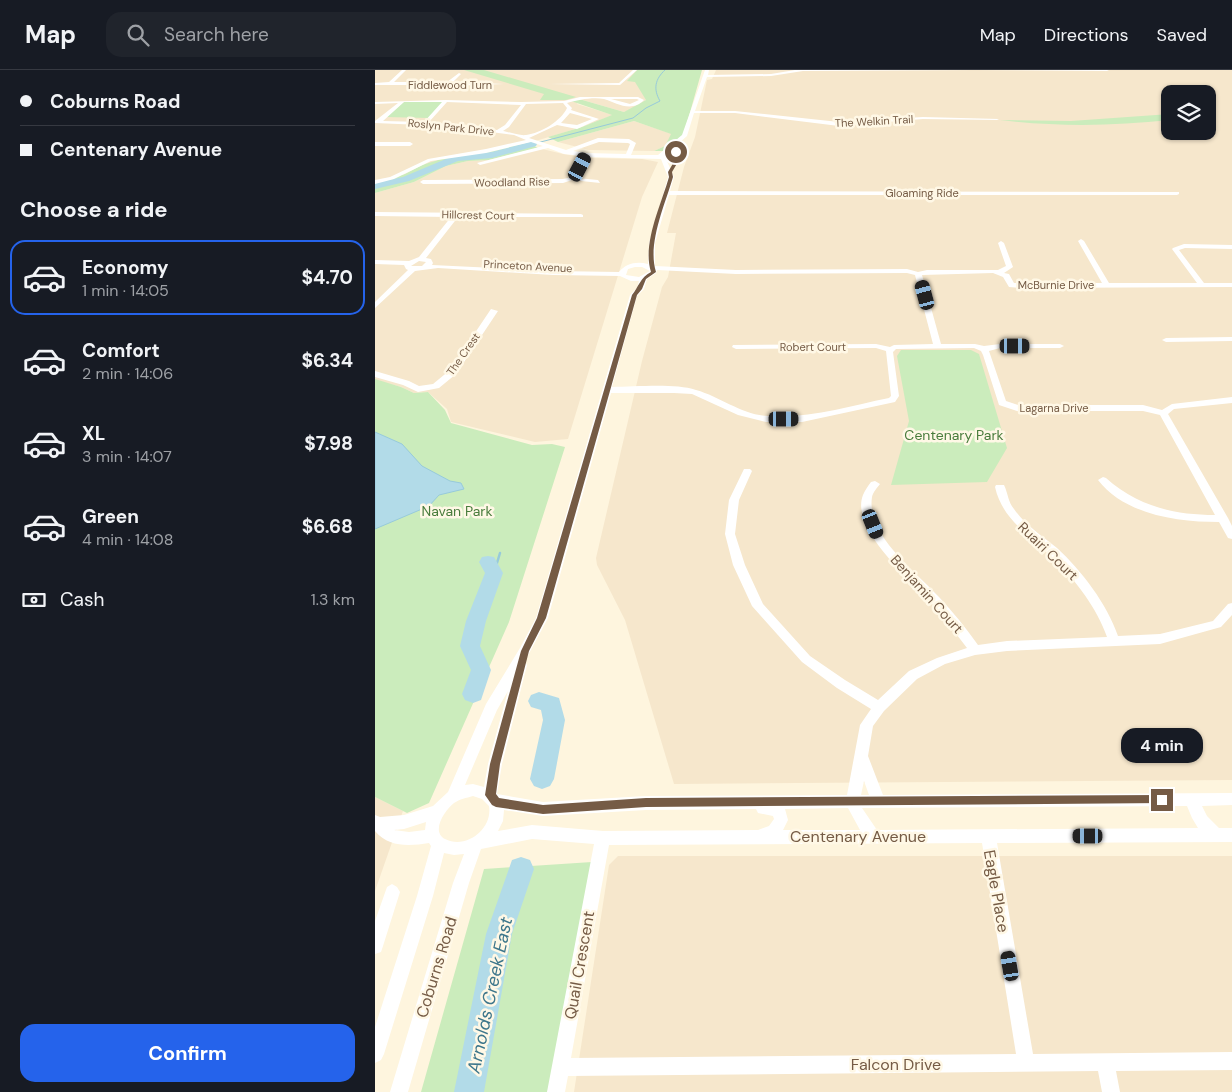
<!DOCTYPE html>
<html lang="en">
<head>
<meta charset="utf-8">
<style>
	body { margin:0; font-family:"DM Sans",sans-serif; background:#20242c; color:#f1f3f6; height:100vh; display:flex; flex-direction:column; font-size:19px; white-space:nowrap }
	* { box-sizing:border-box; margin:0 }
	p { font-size:16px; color:#9ea1a6 }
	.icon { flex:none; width:28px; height:28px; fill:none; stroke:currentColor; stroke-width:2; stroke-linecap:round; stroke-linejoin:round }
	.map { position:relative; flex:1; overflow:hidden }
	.details { display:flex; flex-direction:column; background:#171b24; width:375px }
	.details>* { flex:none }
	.guide { display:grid; align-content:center; height:110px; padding:0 20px; background:#171b24 }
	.buttons { position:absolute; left:786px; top:15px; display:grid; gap:10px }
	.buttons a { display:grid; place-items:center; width:55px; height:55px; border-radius:10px; background:#171b24; box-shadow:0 1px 4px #0004; font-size:25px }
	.end { position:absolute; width:22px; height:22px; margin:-11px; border:6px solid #755b45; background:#fff; box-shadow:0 0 0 2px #fff }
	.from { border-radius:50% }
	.bubble { position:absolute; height:35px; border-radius:15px; background:#171b24; box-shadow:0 1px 4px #0004; font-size:16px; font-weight:700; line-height:35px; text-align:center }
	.car { position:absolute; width:15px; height:30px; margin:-15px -8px; border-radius:6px; box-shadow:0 0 4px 1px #0007; background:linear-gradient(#222 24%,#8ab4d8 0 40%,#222 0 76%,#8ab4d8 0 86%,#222 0) }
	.guide b { display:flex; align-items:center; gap:18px; height:48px; font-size:19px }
	.guide b+b { border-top:1px solid #363941 }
	.guide i { width:12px; height:12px; background:#f1f3f6 }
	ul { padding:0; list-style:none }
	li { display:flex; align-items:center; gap:15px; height:75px; margin:0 10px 8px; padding:0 10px; border:2px solid transparent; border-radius:15px }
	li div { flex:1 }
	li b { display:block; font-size:19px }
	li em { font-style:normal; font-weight:700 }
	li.active { border-color:#2563eb }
	li>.icon { width:45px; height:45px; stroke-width:1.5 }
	h2 { padding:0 20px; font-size:22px; line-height:60px }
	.pay { display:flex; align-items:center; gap:12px; height:55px; padding:0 20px; font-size:19px }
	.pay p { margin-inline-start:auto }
	.cta { display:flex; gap:10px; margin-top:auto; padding:10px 20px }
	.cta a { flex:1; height:58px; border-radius:15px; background:#2563eb; color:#fff; font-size:20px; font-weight:700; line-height:58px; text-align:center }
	header { display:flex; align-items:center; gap:30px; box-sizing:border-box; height:70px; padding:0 25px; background:#171b24; border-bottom:1px solid #363941 }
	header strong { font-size:24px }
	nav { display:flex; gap:28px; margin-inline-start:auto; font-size:18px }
	.search { width:350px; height:45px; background:#20242c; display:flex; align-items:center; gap:12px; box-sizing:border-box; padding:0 18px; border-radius:15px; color:#9ea1a6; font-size:19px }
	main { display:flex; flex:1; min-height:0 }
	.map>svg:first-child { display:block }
	.residential { fill:#f6e7cc; fill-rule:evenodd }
	.green { fill:#cbecbc }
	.water { fill:#b2dbe8; stroke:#97cadb }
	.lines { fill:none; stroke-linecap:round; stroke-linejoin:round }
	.stream-far1 { stroke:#97cadb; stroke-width:1 }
	.stream { stroke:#97cadb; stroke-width:2.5 }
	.river { fill:#b2dbe8; fill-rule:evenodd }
	.minor { fill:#fff; fill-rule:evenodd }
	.route { fill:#755b45 }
	.labels { text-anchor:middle; stroke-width:5; stroke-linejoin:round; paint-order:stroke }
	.far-street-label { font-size:11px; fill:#755b45; stroke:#fff8e6 }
	.park-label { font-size:14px; fill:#497c3c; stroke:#fff8e6 }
	.street-label { font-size:14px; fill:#755b45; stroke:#fff8e6 }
	.near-street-label { font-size:16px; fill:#755b45; stroke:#fff8e6 }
	.near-water-label { font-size:18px; font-style:italic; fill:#3d768b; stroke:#fff8e6 }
</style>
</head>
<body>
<header>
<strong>Map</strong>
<div class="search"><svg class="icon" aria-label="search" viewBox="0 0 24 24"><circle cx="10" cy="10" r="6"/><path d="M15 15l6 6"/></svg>Search here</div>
<nav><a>Map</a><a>Directions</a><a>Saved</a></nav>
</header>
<main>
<section class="details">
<div class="guide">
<b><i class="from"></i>Coburns Road</b>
<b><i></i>Centenary Avenue</b>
</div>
<h2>Choose a ride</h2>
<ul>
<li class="active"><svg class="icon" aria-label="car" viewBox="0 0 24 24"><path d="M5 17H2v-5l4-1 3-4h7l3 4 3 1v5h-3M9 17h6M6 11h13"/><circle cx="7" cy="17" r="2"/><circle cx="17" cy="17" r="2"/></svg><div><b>Economy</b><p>1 min · 14:05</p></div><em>$4.70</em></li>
<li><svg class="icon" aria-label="car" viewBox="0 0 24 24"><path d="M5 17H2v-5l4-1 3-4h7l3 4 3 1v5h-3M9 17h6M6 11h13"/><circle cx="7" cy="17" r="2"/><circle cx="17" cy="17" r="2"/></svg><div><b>Comfort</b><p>2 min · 14:06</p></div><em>$6.34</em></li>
<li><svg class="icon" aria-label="car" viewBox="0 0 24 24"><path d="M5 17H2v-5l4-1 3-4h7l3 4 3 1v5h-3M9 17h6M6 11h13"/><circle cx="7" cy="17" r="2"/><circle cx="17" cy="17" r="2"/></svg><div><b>XL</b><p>3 min · 14:07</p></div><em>$7.98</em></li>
<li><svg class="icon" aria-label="car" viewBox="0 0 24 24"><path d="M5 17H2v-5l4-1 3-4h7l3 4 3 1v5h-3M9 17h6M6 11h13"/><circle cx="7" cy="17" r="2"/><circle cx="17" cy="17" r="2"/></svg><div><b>Green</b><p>4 min · 14:08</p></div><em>$6.68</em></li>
</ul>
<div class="pay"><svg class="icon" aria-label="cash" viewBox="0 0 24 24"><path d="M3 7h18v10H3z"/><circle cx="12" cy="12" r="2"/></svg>Cash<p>1.3 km</p></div>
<div class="cta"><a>Confirm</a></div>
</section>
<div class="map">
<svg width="857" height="1022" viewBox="0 0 857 1022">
	<rect width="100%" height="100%" fill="#fef5de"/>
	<!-- residential -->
	<path class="residential" d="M0 0H317L257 39 249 42 204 29 202 34 238 45 207 57 154 73 47 95 30 104 0 112Z
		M341 0H857V710L299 714 250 550 222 495 221 488 267 291 287 217 293 207 301 163H292L309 97 320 67 332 10 337 9ZM795 24H832V61H795Z
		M259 51 297 64 290 76 279 81 214 80 183 72Z
		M163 78 188 84 213 88 267 89 283 92 267 127 193 369 160 372 76 352 72 339 53 322 39 323 26 317 0 310V123L39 112 71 96 93 91 114 90Z
		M0 727 28 741 0 821Z
		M243 786H857V1022H199L234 795Z"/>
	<!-- green -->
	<path class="green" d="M89 0H109L201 27 191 30H165L169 24Z
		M262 0H327L308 67 288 81H279L290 76 296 64 259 51 183 72 173 67 207 57 237 45 196 31 204 29 249 42 271 30 260 12 252 11Z
		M36 31H66L70 32 54 48 10 47 29 32Z
		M795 44V50C739 56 682 57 625 50L696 51Z
		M154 73 163 78 114 90 93 91 71 96 39 112 0 123V112L30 104 47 95 70 88Z
		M526 280H596L604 284 632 378 612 412 516 415 534 351 522 286Z
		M0 309 26 317 39 323 53 322 70 340 76 353 157 375 177 374 190 377 134 552 54 733 32 743 0 727Z
		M217 792 175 1022H46L109 799Z"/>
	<!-- water -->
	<path class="water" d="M0 362 27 374 47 396 75 411 86 413 89 419 64 425 54 436 0 459Z"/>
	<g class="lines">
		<!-- stream-far1 -->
		<path class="stream-far1" d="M158 74 258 48 271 38 285 31C278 19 280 9 290 0"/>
		<!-- stream -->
		<path class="stream" d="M119 503 125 483"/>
		<!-- river -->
		<path class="river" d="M158 71 162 74 161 76 117 88 83 91 34 111 0 119V113L28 107 78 86 117 82Z
			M113 486 119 487 128 503 111 551 105 576 116 600 106 630 98 633 90 630 87 624 96 600 85 576 91 551 110 503 104 492 107 487Z
			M164 622 184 628 190 650 179 709 175 716 167 719 159 716 155 709 168 650 166 640 156 637 153 631 156 625Z
			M146 787 155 790 159 799 137 864 109 1022H79L111 864 137 790Z"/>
		<!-- minor -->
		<path class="minor" d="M27 0H31L19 12H72L84 3 86 4 78 12 129 14 72 16 70 15H0V13L14 12Z
			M258 0H262L245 15 174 14 244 13Z
			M330 0H334L333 5 396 4 420 0H599L428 1 396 6 332 7 320 41H360L464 52 548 47 624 49 622 50 548 49 464 56 360 43H319L312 66 296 80H300L308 85 295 90 291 89 299 107 295 121 804 122V124L802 125H294L280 173V196L361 200 532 199 543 202 552 200H623L631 196 623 173 626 171 629 173 638 197 629 203 634 204 639 213H727L703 171 706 169 709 171 734 213H822L797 179 798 178 809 174 857 175V179L810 178 804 180 829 213H857V217L645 218 634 217 628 207 618 203 547 205 566 274H600L609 276 625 274H685L689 276 685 278H625L614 281 631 331 643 335H768L787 340 797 334 857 327V333L799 339 793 344 853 448 857 456V469L853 468 844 452C803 452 750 445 723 410L728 407 731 408C762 436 799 445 840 445L785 345 768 341H642L624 335 608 285 606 281 599 278 521 279 518 282 524 326 520 332 427 352H391L363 345 317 324 299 323H236L173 548 150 591 152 595 127 694 122 724 168 732 271 726 472 725 485 655 496 639 462 618 427 592 377 536 358 495 350 464 354 430 369 399H375L377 401 364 430 360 464 370 495 388 534 435 586 470 610 503 630 534 601 562 588 592 578C579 561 567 545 553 529 533 508 475 458 488 425 490 420 493 416 496 412L500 411 505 414C502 418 498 422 497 427 491 465 541 502 564 527 578 542 591 558 603 575L632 571 732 567C722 538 701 511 680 490 657 466 628 452 620 417L621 415H629C633 423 633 432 639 439 650 455 667 466 682 478 707 501 732 534 743 566L785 564 838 551 853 534 857 533V545L846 557 785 574 632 581 600 585 570 594 542 609 509 641 498 656 493 686 508 725 857 723V735L827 736 832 746 844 758H857V772L622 773 658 984 857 982V1000L741 1001 745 1022H727L723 1001 193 1006 190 1022H172L219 774 157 769 106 779 94 813 33 1022H15L78 813 89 784 79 785 69 783 58 826 9 984 6 990 0 993V957L42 826 56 776 54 773C35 776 14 778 0 761V745L5 747 29 745 58 736 73 722 111 634 145 578 161 548 255 225 262 218 264 211H256L245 206 178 205 63 198 40 201 0 238V232L33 200 31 199 29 195 0 194V190L34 191 44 187 76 147 0 146V142L206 144 208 145V147H83L51 188 56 189 58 193 57 195 178 201 244 202C251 193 262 191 273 194L274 173 293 107 286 89 213 87 202 108 223 110 225 113 197 110 188 113 48 114 45 112 48 110 188 109 197 107 208 86 189 84 173 78 105 95 102 93 168 76 156 72 111 83 56 91 19 109 0 114V110L15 107 53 89 111 79 151 70 139 65 70 56 0 53V51L23 33 0 34V32L71 30 146 32 189 31 205 27H263L269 30C256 43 242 33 229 29 217 27 203 30 192 33L197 38 196 40 224 49 202 59 182 55 154 68 191 80 223 68 254 69 261 73 256 85H283L307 65ZM236 29H262L264 30 255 34ZM29 32H67L49 52 8 51ZM72 32 146 35 130 55 122 60 54 52ZM188 33 192 38C186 51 166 63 151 65 145 66 134 62 128 61L134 57 151 34ZM195 43 217 49 202 55 186 53ZM224 72 253 73 255 74 251 84 211 83 198 81ZM297 83 300 85 295 86 288 85ZM44 191 51 192 47 196H36ZM260 197H267L275 201 264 207 251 205 253 199ZM282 200 361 204 532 203 540 205 558 274 519 275 515 277 501 274 358 275 357 277 361 279 501 278 511 281 516 326 514 328C474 336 434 349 393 346 367 345 346 327 321 320 299 313 261 317 237 317L262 226 269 219 272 209 281 203ZM133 621 113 694 109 717 98 714 90 715 122 640ZM489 711 494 725H486ZM98 726 107 729 114 736C118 759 91 780 70 769 55 761 71 739 79 733 85 729 91 728 98 726ZM812 736 817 748 823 758 502 760 487 738ZM473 738 485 760H408L413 750 410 739ZM381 739 383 743 398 746 399 749 394 756 383 760 228 761 157 755 123 761 128 751 129 740 168 746 271 740ZM51 752 50 760 34 762 19 760 29 759ZM607 773 641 984 196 988 234 775Z
			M600 0H734L732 1Z
			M0 72H35L38 74 35 76H0Z
			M116 239 123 241 81 304 64 318 43 322 28 315 0 307V301L34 311 44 316 58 314 75 300Z
			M857 267V271L791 272 787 270 791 268Z
			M17 814 22 817 25 822 8 876 6 882 0 884V851L12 817Z"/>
	</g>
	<!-- route -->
	<path class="route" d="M303 81 307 85 297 102 298 107C290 135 272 174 281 202L271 209 267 219 262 225 171 548 154 581 125 694 121 724 124 728 168 735 271 728 787 725 792 730 791 733 271 737 168 744 121 737 117 735 110 725 115 694 146 581 162 548 257 225C264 216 265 208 276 202 267 174 286 135 294 107L293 102 303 85 299 82Z"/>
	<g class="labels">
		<!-- far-street labels -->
		<g class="far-street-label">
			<text x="75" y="19">Fiddlewood Turn</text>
			<text transform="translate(499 51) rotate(-3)" y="4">The Welkin Trail</text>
			<text transform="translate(76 57) rotate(6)" y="4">Roslyn Park Drive</text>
			<text transform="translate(137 112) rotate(-1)" y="4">Woodland Rise</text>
			<text x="547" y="127">Gloaming Ride</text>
			<text transform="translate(103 145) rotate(1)" y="4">Hillcrest Court</text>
			<text transform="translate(153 196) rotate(3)" y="4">Princeton Avenue</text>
			<text x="681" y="219">McBurnie Drive</text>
			<text x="438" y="281">Robert Court</text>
			<text transform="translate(88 284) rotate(-55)" y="4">The Crest</text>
			<text x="679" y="342">Lagarna Drive</text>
		</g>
		<!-- park labels -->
		<g class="park-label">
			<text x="579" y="370">Centenary Park</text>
			<text x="82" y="446">Navan Park</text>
		</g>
		<!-- street labels -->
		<g class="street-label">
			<text transform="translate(673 481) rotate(44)" y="5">Ruairi Court</text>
			<text transform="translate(552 524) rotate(48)" y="5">Benjamin Court</text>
		</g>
		<!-- near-street labels -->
		<g class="near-street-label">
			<text x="483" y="772">Centenary Avenue</text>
			<text transform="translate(622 821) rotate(80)" y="6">Eagle Place</text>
			<text transform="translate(204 895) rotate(-80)" y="6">Quail Crescent</text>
			<text transform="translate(61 897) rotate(-73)" y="6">Coburns Road</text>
			<text x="521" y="1000">Falcon Drive</text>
		</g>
		<!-- near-water labels -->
		<g class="near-water-label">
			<text transform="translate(115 925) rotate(-78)" y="6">Arnolds Creek East</text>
		</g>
	</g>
</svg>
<div class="buttons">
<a><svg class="icon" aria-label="layers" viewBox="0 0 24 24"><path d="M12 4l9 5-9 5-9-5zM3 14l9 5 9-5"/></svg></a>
</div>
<i class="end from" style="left:301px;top:82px"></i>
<i class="end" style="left:787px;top:730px"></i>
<div class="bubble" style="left:746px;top:658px;width:82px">4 min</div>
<i class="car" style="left:205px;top:97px;rotate:28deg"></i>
<i class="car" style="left:550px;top:225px;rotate:345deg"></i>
<i class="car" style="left:640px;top:276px;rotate:90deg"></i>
<i class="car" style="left:409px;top:349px;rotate:90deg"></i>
<i class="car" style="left:498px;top:454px;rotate:158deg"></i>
<i class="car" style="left:713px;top:766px;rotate:270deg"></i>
<i class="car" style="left:635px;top:896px;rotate:350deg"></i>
</div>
</main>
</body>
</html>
